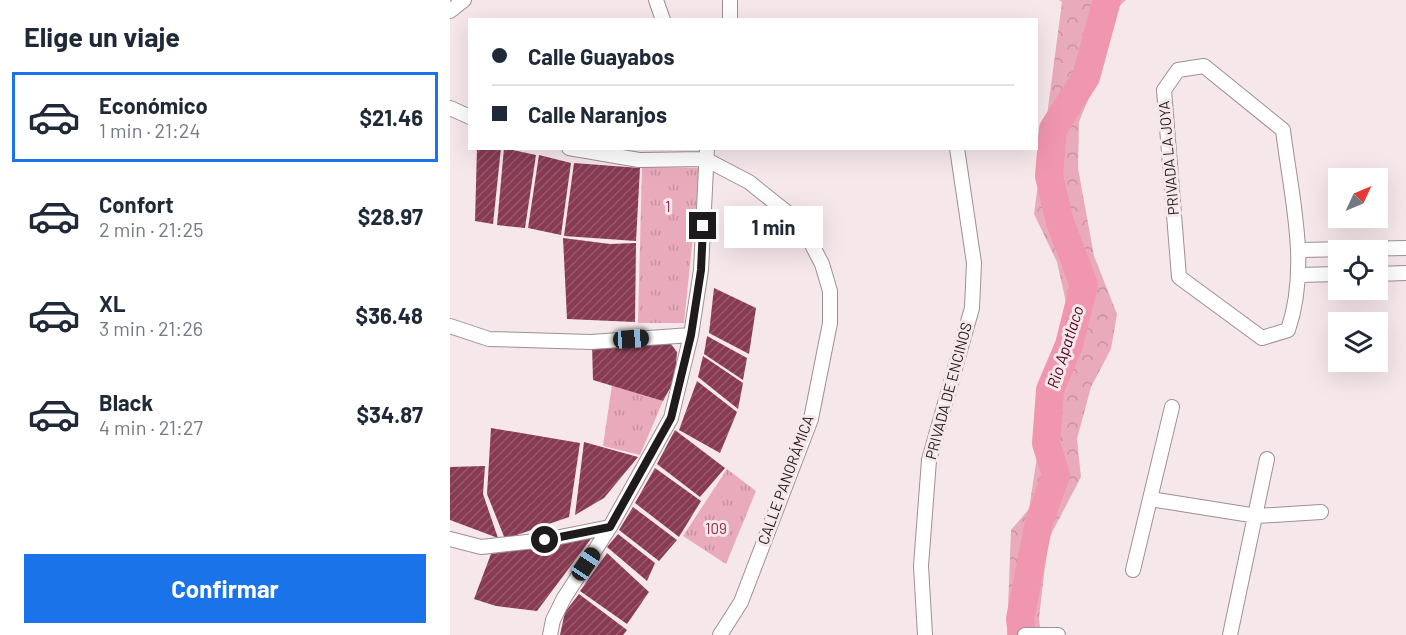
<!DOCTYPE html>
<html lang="es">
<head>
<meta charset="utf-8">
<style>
	body { margin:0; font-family:Barlow,sans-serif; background:#f2f2f3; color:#1f2937; height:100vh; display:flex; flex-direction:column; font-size:22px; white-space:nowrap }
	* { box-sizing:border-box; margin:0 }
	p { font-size:20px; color:#747a83 }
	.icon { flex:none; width:33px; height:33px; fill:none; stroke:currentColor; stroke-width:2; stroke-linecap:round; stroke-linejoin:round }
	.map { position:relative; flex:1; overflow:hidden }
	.drawer { display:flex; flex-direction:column; background:#fff; width:450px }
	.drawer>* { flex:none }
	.top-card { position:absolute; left:18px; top:18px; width:570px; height:132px; border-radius:0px; box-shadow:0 6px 24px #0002; display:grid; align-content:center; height:132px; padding:0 24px; background:#fff }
	.needle { width:39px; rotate:46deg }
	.buttons { position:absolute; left:878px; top:168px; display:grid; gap:12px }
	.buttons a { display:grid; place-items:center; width:60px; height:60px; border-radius:0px; background:#fff; box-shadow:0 6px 24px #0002; font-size:30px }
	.end { position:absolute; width:27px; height:27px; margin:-14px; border:8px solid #1f1a1b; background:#fff; box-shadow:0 0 0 3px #fff }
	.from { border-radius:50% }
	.bubble { position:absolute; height:42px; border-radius:0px; background:#fff; box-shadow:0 6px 24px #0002; font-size:20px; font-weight:700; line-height:42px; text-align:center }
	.car { position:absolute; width:18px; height:36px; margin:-18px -9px; border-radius:8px; box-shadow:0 0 4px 2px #0007; background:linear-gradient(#222 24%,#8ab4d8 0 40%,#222 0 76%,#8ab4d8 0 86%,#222 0) }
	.top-card b { display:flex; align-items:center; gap:21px; height:57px; font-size:22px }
	.top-card b+b { border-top:2px solid #e0e1e3 }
	.top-card i { width:15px; height:15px; background:#1f2937 }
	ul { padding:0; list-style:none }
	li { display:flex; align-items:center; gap:18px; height:90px; margin:0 12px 9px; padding:0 12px; border:3px solid transparent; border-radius:0px }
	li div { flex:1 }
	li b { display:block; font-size:22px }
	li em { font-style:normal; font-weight:700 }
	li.selected { border-color:#1a73e8 }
	li>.icon { width:54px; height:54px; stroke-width:1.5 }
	h2 { padding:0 24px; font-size:27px; line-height:72px }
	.primary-button { display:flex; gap:12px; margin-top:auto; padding:12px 24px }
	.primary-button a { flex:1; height:69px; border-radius:0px; background:#1a73e8; color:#fff; font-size:24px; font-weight:700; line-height:69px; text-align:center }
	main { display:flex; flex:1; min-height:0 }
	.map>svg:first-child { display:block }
	.grass { fill:url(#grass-tufts) }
	.forest { fill:url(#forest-crowns) }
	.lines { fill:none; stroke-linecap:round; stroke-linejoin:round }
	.river { stroke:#f097af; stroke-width:28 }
	.building { fill:url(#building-hatch) }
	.minor-casing { stroke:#9d9093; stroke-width:16 }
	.minor { stroke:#fff; stroke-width:14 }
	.route { stroke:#1f1a1b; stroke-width:8 }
	.labels { text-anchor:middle; stroke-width:6; stroke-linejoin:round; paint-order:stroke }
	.street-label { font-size:15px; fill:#1f1a1b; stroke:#f6e7ea }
	.park-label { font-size:15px; fill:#8e284d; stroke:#f6e7ea }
	.water-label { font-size:16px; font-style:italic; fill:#510124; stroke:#f6e7ea }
</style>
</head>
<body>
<main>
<section class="drawer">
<h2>Elige un viaje</h2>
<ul>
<li class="selected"><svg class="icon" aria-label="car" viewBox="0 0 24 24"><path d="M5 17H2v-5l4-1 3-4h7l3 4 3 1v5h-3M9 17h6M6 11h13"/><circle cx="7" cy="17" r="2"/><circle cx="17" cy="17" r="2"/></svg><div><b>Económico</b><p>1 min · 21:24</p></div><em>$21.46</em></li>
<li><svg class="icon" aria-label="car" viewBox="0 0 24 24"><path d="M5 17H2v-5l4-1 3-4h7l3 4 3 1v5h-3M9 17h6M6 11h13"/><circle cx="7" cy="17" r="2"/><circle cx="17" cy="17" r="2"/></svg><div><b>Confort</b><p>2 min · 21:25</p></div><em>$28.97</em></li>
<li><svg class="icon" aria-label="car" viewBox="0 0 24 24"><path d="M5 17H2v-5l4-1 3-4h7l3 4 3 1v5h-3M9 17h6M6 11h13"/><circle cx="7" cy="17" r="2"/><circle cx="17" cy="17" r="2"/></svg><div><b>XL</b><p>3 min · 21:26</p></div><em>$36.48</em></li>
<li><svg class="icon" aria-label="car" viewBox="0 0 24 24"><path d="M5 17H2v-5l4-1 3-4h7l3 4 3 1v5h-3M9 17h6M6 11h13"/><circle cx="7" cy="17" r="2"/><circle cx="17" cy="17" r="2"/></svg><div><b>Black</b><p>4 min · 21:27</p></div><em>$34.87</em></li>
</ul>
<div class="primary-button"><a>Confirmar</a></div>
</section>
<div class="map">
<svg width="956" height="635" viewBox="0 0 956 635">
	<defs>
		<pattern id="grass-tufts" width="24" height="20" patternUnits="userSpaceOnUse" patternTransform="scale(1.5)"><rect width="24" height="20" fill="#e9abbb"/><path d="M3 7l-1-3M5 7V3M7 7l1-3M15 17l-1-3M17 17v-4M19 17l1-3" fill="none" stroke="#c793a0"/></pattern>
		<pattern id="forest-crowns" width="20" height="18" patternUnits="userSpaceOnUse" patternTransform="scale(1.5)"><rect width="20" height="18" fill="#e9abbb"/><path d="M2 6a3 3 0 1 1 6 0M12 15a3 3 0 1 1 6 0" fill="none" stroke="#c793a0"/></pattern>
		<pattern id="building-hatch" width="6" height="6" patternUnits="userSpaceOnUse" patternTransform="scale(1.5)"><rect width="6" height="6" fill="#883a53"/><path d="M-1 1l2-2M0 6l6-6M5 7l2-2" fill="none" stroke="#955a6d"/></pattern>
	</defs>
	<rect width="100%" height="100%" fill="#f6e7ea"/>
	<!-- grass -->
	<path class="grass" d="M192 167 250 168 234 323H188Z
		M162 385 213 401 190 455 153 446Z
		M277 469 306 491 276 564 233 536Z"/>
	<!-- forest -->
	<path class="forest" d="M609 0H676L667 8 656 55 629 122 628 168 644 256 667 314 661 349 641 387 627 439 631 477 598 540 589 618 591 635H557L561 530 579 509 601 366 617 307 607 262 584 214 612 2Z"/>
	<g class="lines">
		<!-- river -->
		<path class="river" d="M572 635 570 619 589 522 606 475 596 443 600 390 619 345 634 285 610 222 599 176 603 129 636 77 657 0"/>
	</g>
	<!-- building -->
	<path class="building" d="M27 148H51L43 224 25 221Z
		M54 148 86 155 75 228 47 225Z
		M89 155 121 163 111 235 78 228Z
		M124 163 190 168 186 241 114 236Z
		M113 238 160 244 186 243 185 322 117 319Z
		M264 288 306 308 299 354 259 333Z
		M257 336 297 358 293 380 254 354Z
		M221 344 227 352 225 379 213 401 143 380 142 345Z
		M253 356 293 383 288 409 248 377Z
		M247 381 287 412 270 453 229 430Z
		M41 428 130 443 119 517 55 539 37 494Z
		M225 430 275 468 250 497 207 464Z
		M134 442 188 457 154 498 125 515Z
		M35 466 33 494 48 538 0 520V467Z
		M205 468 251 501 229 537 185 503Z
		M183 507 227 540 209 561 169 530Z
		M146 532 87 611 46 606 24 599 41 554 88 547Z
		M168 534 205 563 197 581 157 547Z
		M157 553 199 592 177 624 130 591Z
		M129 594 177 630 173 635H110L115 612Z"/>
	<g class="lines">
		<defs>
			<path id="minor" d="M206 0 213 20
				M0 11 14 0
				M280 20V0
				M754 66 833 130C841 196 860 266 838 330L812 338 729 277 714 90 728 70Z
				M0 108 20 117
				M119 148 189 160 255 159 299 182 344 218 359 239 372 264 380 291V323L361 419 291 602 270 635
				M849 250 956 248
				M927 274 956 273
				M849 275 888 274
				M0 326 39 339 141 342 241 335
				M700 499 807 516 871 512
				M0 539 31 547 95 540 160 527
				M683 570 722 407
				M100 635 103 620 114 598 160 527 221 418 241 335 251 270 257 148
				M475 635 471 566 479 460 522 308 524 263 507 148
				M575 635H608
				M780 635 817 459"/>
		</defs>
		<!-- minor casing -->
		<use href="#minor" class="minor-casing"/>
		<!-- minor -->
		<use href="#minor" class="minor"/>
	</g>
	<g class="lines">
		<!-- route -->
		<path class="route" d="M95 540 160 527 221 418 241 335 251 270 253 226"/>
	</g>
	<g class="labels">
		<!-- street labels -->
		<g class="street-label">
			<text transform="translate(719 158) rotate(-95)" y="5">PRIVADA LA JOYA</text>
			<text transform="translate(499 391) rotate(-75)" y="5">PRIVADA DE ENCINOS</text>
			<text transform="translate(336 480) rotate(-70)" y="5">CALLE PANORÁMICA</text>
		</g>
		<!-- park labels -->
		<g class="park-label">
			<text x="218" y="212">1</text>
			<text x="266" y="534">109</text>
		</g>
		<!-- water labels -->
		<g class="water-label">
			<text transform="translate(615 347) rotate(-72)" y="6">Rio Apatlaco</text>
		</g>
	</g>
</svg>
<div class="buttons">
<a><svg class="needle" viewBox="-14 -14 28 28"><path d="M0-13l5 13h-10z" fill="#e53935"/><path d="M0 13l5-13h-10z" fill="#747a83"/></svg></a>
<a><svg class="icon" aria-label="locate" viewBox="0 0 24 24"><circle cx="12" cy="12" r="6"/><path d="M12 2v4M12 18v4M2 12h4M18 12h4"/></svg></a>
<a><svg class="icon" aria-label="layers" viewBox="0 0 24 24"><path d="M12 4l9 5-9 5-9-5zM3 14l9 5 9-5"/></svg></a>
</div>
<i class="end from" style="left:95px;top:540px"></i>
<i class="end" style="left:253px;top:226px"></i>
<div class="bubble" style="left:274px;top:206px;width:99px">1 min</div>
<i class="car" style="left:181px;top:339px;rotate:86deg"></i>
<i class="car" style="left:136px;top:564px;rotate:34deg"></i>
<div class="top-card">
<b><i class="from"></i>Calle Guayabos</b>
<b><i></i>Calle Naranjos</b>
</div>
</div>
</main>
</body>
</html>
